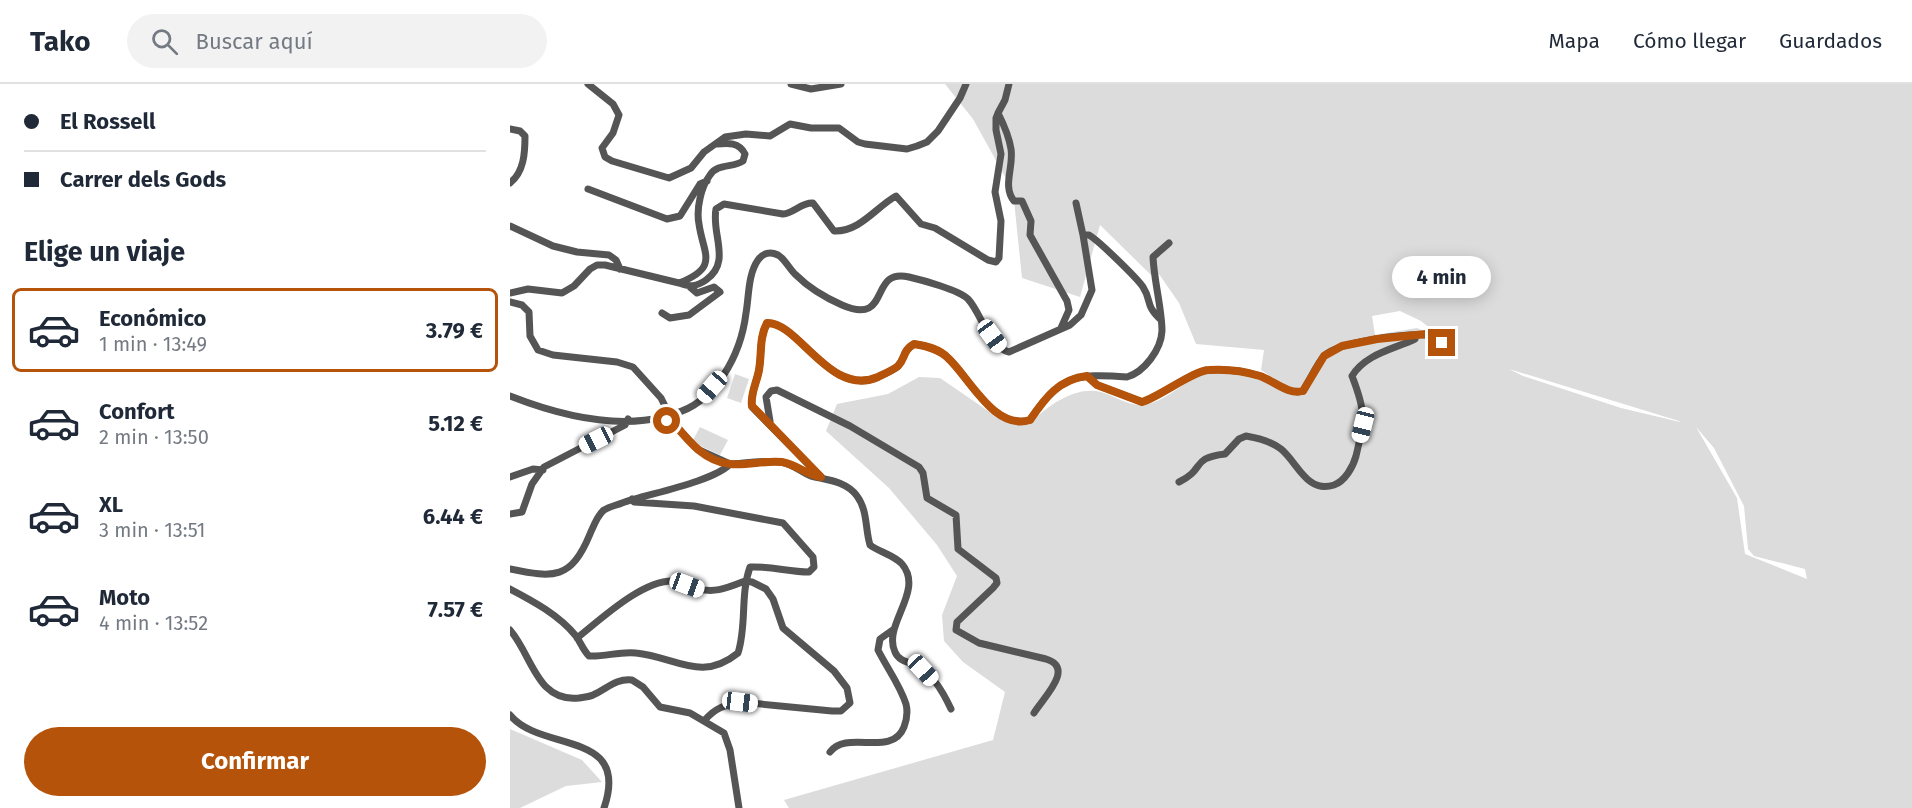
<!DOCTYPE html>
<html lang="es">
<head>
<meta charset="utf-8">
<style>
	body { margin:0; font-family:"Fira Sans",sans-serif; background:#f2f2f3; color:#1f2937; height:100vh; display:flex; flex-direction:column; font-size:22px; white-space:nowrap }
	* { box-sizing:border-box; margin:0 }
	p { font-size:20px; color:#747a83 }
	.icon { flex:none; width:33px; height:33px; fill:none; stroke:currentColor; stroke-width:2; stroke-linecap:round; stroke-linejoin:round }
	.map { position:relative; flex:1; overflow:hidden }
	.drawer { display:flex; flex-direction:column; background:#fff; width:510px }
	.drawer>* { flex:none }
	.top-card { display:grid; align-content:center; height:132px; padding:0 24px; background:#fff }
	.end { position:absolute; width:27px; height:27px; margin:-14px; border:8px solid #b45309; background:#fff; box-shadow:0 0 0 3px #fff }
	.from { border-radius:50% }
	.bubble { position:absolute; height:42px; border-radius:21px; background:#fff; box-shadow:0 3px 15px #0003; font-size:20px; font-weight:700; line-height:42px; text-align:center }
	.car { position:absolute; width:18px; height:36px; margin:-18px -9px; border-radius:8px; box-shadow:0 0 4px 2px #0007; background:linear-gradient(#fff 24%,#345 0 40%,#fff 0 76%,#345 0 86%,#fff 0) }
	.top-card b { display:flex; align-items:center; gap:21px; height:57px; font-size:22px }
	.top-card b+b { border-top:2px solid #e0e1e3 }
	.top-card i { width:15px; height:15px; background:#1f2937 }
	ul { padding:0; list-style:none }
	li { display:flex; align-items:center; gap:18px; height:84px; margin:0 12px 9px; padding:0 12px; border:3px solid transparent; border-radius:9px }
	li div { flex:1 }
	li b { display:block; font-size:22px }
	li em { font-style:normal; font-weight:700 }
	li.selected { border-color:#b45309 }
	li>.icon { width:54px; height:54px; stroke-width:1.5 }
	h2 { padding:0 24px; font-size:27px; line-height:72px }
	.button { display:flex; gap:12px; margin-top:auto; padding:12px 24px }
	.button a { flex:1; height:69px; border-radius:36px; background:#b45309; color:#fff; font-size:24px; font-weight:700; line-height:69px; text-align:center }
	header { display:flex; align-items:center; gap:36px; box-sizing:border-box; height:84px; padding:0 30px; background:#fff; border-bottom:2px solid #e0e1e3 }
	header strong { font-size:28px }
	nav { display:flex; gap:33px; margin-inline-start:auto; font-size:21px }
	.search { width:420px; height:54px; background:#f2f2f3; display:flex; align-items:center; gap:15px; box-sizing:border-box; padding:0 21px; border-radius:33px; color:#747a83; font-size:22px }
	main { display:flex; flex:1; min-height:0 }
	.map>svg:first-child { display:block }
	.green { fill:#dcdcdc; fill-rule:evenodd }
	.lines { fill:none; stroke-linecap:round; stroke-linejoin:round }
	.minor { stroke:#555; stroke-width:7 }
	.route { stroke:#b45309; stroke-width:8 }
</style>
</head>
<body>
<header>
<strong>Tako</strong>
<div class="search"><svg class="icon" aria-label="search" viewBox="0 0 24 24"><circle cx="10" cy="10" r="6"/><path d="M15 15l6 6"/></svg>Buscar aquí</div>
<nav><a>Mapa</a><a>Cómo llegar</a><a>Guardados</a></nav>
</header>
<main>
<section class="drawer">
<div class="top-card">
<b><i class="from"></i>El Rossell</b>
<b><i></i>Carrer dels Gods</b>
</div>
<h2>Elige un viaje</h2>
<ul>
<li class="selected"><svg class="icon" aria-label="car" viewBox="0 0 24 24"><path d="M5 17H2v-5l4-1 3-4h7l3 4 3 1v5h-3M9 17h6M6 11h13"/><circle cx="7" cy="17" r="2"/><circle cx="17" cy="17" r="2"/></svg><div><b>Económico</b><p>1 min · 13:49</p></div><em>3.79 €</em></li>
<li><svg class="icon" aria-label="car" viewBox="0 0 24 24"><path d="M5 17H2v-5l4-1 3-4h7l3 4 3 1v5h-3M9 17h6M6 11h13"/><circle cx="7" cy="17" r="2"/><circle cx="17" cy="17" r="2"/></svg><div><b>Confort</b><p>2 min · 13:50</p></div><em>5.12 €</em></li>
<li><svg class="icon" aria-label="car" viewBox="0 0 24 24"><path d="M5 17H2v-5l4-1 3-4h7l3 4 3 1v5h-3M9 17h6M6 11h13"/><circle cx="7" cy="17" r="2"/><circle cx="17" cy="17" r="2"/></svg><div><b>XL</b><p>3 min · 13:51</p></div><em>6.44 €</em></li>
<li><svg class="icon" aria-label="car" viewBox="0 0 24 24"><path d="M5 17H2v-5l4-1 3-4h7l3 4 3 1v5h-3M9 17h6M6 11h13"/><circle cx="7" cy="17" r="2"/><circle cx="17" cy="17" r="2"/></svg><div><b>Moto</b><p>4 min · 13:52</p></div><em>7.57 €</em></li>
</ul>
<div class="button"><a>Confirmar</a></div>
</section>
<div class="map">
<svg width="1402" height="724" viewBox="0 0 1402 724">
	<rect width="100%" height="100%" fill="#fff"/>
	<!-- green -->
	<path class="green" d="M435 0H1402V724H279L274 716 483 656 495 608 453 578 434 557 432 531 447 492 427 461 379 404 316 347 327 320 378 310 409 293 430 294 484 331 507 340 518 341C535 324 564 301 591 308 603 311 617 321 630 321 652 322 675 295 696 289 717 283 739 299 760 292L751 286 754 266 686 260 669 219 649 190 641 191 590 141 570 213 512 194 503 107 463 35ZM890 227 911 237 933 255 907 244 865 251 862 232ZM999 285 1169 337 1170 338 1111 324 1013 292ZM1186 343 1204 364 1234 422 1238 465 1244 472 1295 485 1297 495 1235 470 1227 414Z
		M225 290 239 295 231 319 217 314Z
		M190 343 218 356 210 371 182 358Z
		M0 645 72 676 92 698 56 702 10 724H0Z"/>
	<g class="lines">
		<!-- minor -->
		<path class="minor" d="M78 0 103 20 109 31 103 49 92 64 95 73 102 77 159 94 181 84 194 68 215 53 236 50 260 52 280 40 301 44H329L348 58 355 60 397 65 407 62 417 58 428 47 450 14 456 0
			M281 0 301 5 331 0
			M499 0 495 16 488 29C494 41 499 52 501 65 504 83 492 102 504 117H512L521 137 520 151 557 217 559 226 551 244
			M0 45 10 47 15 52C15 69 14 88 0 99
			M78 105 157 135 170 132 190 100 197 97
			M566 119 573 151
			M0 142 43 162 67 168 99 171 106 176 110 185
			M169 199C180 203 186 203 196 196 222 178 201 150 206 125L214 120 273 130C284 129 292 118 303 119L324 147C350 148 366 123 386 112L411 140 425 144 478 176 486 178 489 174 491 137 485 108 491 70 486 46V34L488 29
			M0 209 18 205 52 209 64 202 80 185 87 181H95L169 199C210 183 193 170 189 140 186 125 191 103 200 91 208 79 223 84 233 77L235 70C229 58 218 59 207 60
			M0 218 12 221 19 228 20 252 28 266 43 271 107 278 123 283 151 314 157 326
			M152 229 160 234 179 231 210 208 204 203 187 209 180 203
			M577 292 587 301 632 318C651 312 684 286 699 286 715 285 734 287 750 292 764 297 778 311 793 307 800 296 807 279 815 271 831 257 894 250 915 251 922 251 927 254 932 259
			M0 312C46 330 104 345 153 333
			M163 330C206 319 231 270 236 229 239 212 238 190 248 176 253 169 260 167 268 171 275 175 280 186 286 191 298 203 316 214 332 221 382 243 358 183 399 193 412 196 449 206 458 215 472 230 478 263 499 268L560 241 571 231 582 206 573 151H579C588 156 627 194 633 203 642 217 635 221 650 235
			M161 336 187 365 220 380
			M260 337 256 313 261 307 267 306 340 342 409 383 413 389 417 414 446 431 448 465 486 494 487 499 483 504 447 538 446 546 469 559 536 575C565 584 534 613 524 629
			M0 393 23 385 33 386
			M311 393 242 323C240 309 247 298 249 286 252 270 249 254 257 239 289 238 320 314 368 293 374 290 383 287 388 282 396 273 392 267 404 260 417 262 429 265 438 274 459 293 484 347 520 336 549 292 565 289 617 293 634 288 651 266 652 247 652 225 644 197 643 173L659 159
			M669 398C696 385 680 374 715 370L729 355 736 352C748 354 761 357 771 365 788 379 797 410 824 401 835 397 843 383 846 372 855 335 856 328 842 292 855 270 884 265 905 255
			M0 430 12 428 22 400 34 383 115 341 118 335
			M0 485C44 494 61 496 80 450 83 443 88 430 94 426 99 423 107 421 112 419 137 410 203 398 220 380 236 379 255 376 271 378 283 380 291 388 301 392 317 396 336 397 347 412 358 427 355 445 360 461 369 468 384 471 392 480 415 507 372 541 385 568 389 578 400 578 408 582 423 590 434 610 441 625
			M0 505C23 517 49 531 66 552 71 559 73 566 79 572 95 573 110 567 126 569 166 573 191 599 228 569 237 541 230 511 240 483 261 482 279 488 299 488L304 483 303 473 273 439 184 422 124 418 122 415
			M0 546C22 571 27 619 69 614 74 613 79 613 83 611 97 605 106 594 122 596L133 603 150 623 180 629 214 649 220 666 229 724
			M67 554C90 536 132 496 163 497 170 497 178 501 185 504 204 510 217 504 235 497
			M0 631C31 669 121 645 94 724
			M195 636C205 624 215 621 230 618L322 627H331L340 619 337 604 324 587 273 544 263 515 256 505 242 498 235 497
			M320 668C337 645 382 674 394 643 397 635 398 628 396 620 390 601 377 584 368 566L370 555 384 545"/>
	</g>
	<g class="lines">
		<!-- route -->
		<path class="route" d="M157 337 161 336C177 355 193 377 220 380 237 382 255 376 272 378 286 380 296 391 311 393L242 322C240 310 247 298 249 286 252 269 249 254 257 239 289 238 320 314 368 293 374 290 383 286 388 282 396 274 392 267 404 260 417 262 429 265 438 274 459 293 484 347 520 336 535 314 549 295 577 292L587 301 632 318C651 312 684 286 699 286 715 285 734 287 750 292 764 297 778 311 793 307L814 272 832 262 867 255 916 250 932 259"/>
	</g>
</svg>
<i class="end from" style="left:157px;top:337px"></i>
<i class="end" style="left:932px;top:259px"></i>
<div class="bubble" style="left:882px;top:172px;width:99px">4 min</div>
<i class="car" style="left:482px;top:252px;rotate:144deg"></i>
<i class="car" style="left:202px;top:303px;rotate:221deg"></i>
<i class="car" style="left:853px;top:341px;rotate:194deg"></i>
<i class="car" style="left:86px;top:356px;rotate:243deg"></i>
<i class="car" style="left:177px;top:501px;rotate:110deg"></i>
<i class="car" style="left:413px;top:586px;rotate:137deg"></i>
<i class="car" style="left:230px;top:618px;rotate:97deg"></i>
</div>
</main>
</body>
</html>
